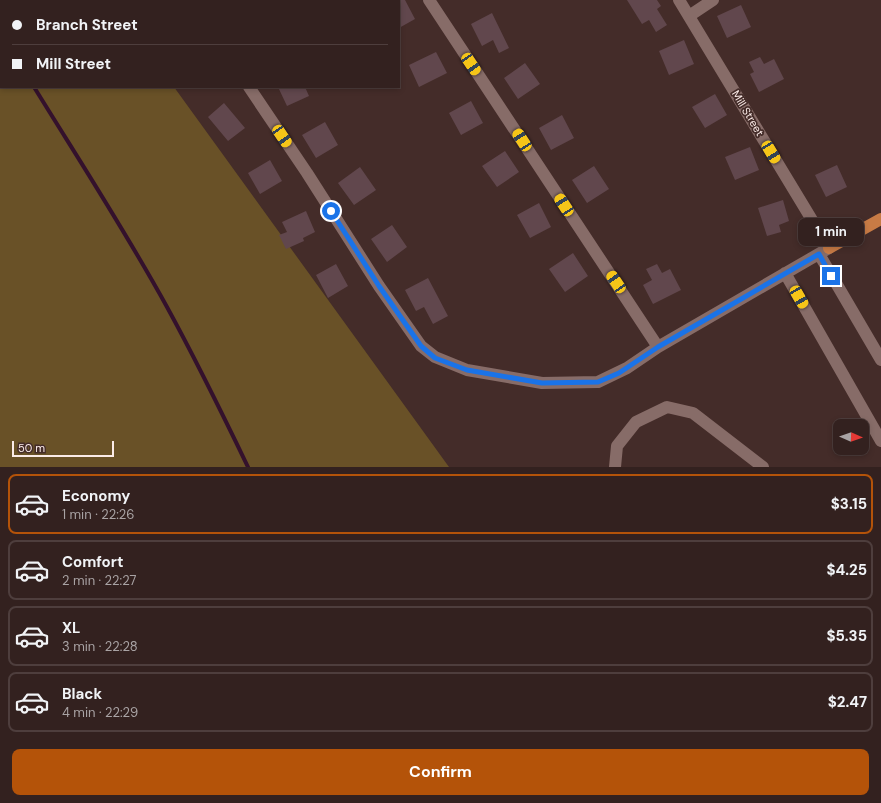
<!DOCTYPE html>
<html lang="en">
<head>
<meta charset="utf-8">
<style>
	body { margin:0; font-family:"DM Sans",sans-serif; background:#3b2928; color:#f1f3f6; height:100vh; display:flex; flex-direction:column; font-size:15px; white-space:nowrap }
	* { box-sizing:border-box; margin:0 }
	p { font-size:13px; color:#a9a3a4 }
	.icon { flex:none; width:22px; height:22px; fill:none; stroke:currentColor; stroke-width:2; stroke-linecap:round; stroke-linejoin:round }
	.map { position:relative; height:467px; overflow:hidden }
	.side { display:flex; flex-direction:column; background:#33211f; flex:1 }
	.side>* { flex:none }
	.banner { position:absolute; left:0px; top:0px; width:400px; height:88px; box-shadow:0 2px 6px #0003,0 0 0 1px #4e3e3d; display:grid; align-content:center; height:88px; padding:0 12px; background:#33211f }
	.needle { width:26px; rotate:92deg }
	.tools { position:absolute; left:833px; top:419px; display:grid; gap:8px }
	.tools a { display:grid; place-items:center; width:36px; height:36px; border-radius:8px; background:#33211f; box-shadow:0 2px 6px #0003,0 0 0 1px #4e3e3d; font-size:20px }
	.scale { position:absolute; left:12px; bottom:10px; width:102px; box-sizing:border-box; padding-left:4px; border:2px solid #fbebe8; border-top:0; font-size:11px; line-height:14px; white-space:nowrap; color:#fbebe8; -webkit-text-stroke:3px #442c29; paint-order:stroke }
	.end { position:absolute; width:18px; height:18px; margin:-9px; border:5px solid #1a73e8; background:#fff; box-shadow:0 0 0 2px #fff }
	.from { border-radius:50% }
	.bubble { position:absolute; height:28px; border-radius:8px; background:#33211f; box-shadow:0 2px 6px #0003,0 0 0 1px #4e3e3d; font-size:13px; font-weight:700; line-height:28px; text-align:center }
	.car { position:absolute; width:12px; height:24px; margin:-12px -6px; border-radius:5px; box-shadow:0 0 3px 1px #0007; background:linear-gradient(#f5c518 24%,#345 0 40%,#f5c518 0 76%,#345 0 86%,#f5c518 0) }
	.banner b { display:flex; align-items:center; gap:14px; height:38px; font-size:15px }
	.banner b+b { border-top:1px solid #4e3e3d }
	.banner i { width:10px; height:10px; background:#f1f3f6 }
	ul { padding:7px 0 0; list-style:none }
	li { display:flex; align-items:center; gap:12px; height:60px; margin:0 8px 6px; padding:0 4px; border:2px solid #4e3e3d; border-radius:8px }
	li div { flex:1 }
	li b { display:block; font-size:15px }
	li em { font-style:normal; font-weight:700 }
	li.on { border-color:#b45309 }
	li>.icon { width:36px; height:36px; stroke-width:1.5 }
	.primary-button { display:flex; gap:8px; margin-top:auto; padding:8px 12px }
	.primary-button a { flex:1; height:46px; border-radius:8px; background:#b45309; color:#fff; font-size:16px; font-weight:700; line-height:46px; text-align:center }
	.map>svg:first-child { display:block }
	.green { fill:#695127 }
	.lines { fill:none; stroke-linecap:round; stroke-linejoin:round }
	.stream { stroke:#34112c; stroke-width:4 }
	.building { fill:#61474d }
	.minor { stroke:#876c68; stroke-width:12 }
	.major { stroke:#c87b45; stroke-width:12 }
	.route { stroke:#1a73e8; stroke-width:5 }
	.labels { text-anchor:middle; stroke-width:3.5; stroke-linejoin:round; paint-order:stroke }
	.street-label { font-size:11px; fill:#fbebe8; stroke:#442c29 }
</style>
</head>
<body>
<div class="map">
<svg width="881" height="467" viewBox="0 0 881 467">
	<rect width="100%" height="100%" fill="#442c29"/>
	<!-- green -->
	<path class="green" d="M0 0H111L112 1H1V87H174L449 467H0Z"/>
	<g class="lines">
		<!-- stream -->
		<path class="stream" d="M0 33 1 35
			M34 87C79 160 126 232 167 307 196 360 222 413 248 467"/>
	</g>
	<!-- building -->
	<path class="building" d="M399 0H405L415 19 399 28Z
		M627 0H657L661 6 657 9 667 25 656 32 649 20 642 24Z
		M741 5 751 27 727 38 717 16Z
		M492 13 509 48 499 53 493 40 482 46 471 24Z
		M684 40 694 64 669 75 659 51Z
		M436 52 447 73 419 87 409 65Z
		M760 57 764 64 774 59 784 79 759 92 750 74 754 72 749 62Z
		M525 63 540 84 518 99 504 78Z
		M278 87H305L309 96 287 106Z
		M715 94 727 115 705 128 692 107Z
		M471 101 483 123 461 135 449 113Z
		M224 103 245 128 228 141 208 117Z
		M562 115 574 138 551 150 539 128Z
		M325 122 338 145 316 158 302 135Z
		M750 147 759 170 735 180 725 157Z
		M505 151 519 172 497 187 482 166Z
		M270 160 282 181 260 194 248 173Z
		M837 165 847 187 826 197 815 175Z
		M594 166 609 189 587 203 572 180Z
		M360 167 376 190 354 205 338 183Z
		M783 200 789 221 779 225 781 232 767 236 758 208Z
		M539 203 551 227 530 238 517 215Z
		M306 211 315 232 303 238 304 241 286 249 279 235 287 232 282 222Z
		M392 225 407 247 387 262 371 239Z
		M573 253 588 276 565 292 549 269Z
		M336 264 348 286 328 298 316 275Z
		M657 264 662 273 670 269 681 290 653 304 643 285 652 280 646 269Z
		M428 278 448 316 433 324 424 307 416 311 405 290Z"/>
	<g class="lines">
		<!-- minor -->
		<path class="minor" d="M189 0 190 1
			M429 0 658 347
			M689 16 713 0
			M249 87 307 173 379 286 421 346 435 357 467 370 542 383 598 382 627 368 658 347 829 248 679 0
			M819 254 881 360
			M785 273 881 441
			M615 467 617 446 636 422 667 407 693 413 763 467"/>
		<!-- major -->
		<path class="major" d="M829 248 881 219"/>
	</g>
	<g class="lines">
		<!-- route -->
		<path class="route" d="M331 211 379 286 421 346 435 358 467 370 542 383 598 382 619 373 658 347 819 254 831 276"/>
	</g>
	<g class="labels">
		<!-- street labels -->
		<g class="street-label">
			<text transform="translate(748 113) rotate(59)" y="4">Mill Street</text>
		</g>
	</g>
</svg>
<div class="tools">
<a><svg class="needle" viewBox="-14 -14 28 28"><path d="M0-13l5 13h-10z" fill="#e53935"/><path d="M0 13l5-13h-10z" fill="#a9a3a4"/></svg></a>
</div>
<div class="scale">50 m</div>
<i class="end from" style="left:331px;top:211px"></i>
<i class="end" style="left:831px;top:276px"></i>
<div class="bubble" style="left:798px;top:218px;width:66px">1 min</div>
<i class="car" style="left:471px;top:64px;rotate:146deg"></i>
<i class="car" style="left:282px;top:136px;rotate:146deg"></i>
<i class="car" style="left:522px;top:140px;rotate:327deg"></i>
<i class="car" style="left:771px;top:152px;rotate:149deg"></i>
<i class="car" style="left:564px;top:205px;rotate:327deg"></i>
<i class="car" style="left:616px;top:282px;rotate:326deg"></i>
<i class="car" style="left:799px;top:297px;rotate:150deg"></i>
<div class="banner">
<b><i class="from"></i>Branch Street</b>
<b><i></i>Mill Street</b>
</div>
</div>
<section class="side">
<ul>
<li class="on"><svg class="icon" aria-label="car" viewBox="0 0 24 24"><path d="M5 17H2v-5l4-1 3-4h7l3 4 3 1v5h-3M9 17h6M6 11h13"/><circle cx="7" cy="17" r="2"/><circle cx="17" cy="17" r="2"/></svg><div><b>Economy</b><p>1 min · 22:26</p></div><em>$3.15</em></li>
<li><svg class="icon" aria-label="car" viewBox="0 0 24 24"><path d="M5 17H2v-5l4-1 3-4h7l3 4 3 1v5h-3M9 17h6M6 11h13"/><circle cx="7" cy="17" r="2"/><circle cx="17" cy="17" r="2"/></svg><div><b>Comfort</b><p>2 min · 22:27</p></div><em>$4.25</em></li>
<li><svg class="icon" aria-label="car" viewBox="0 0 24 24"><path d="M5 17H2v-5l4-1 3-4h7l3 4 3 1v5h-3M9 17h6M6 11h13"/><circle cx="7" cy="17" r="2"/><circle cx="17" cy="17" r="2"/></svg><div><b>XL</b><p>3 min · 22:28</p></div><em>$5.35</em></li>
<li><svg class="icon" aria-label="car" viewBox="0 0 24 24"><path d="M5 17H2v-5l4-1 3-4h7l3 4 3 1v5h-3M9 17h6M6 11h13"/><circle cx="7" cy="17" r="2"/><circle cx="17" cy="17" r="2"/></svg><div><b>Black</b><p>4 min · 22:29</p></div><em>$2.47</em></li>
</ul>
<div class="primary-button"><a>Confirm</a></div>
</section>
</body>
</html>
